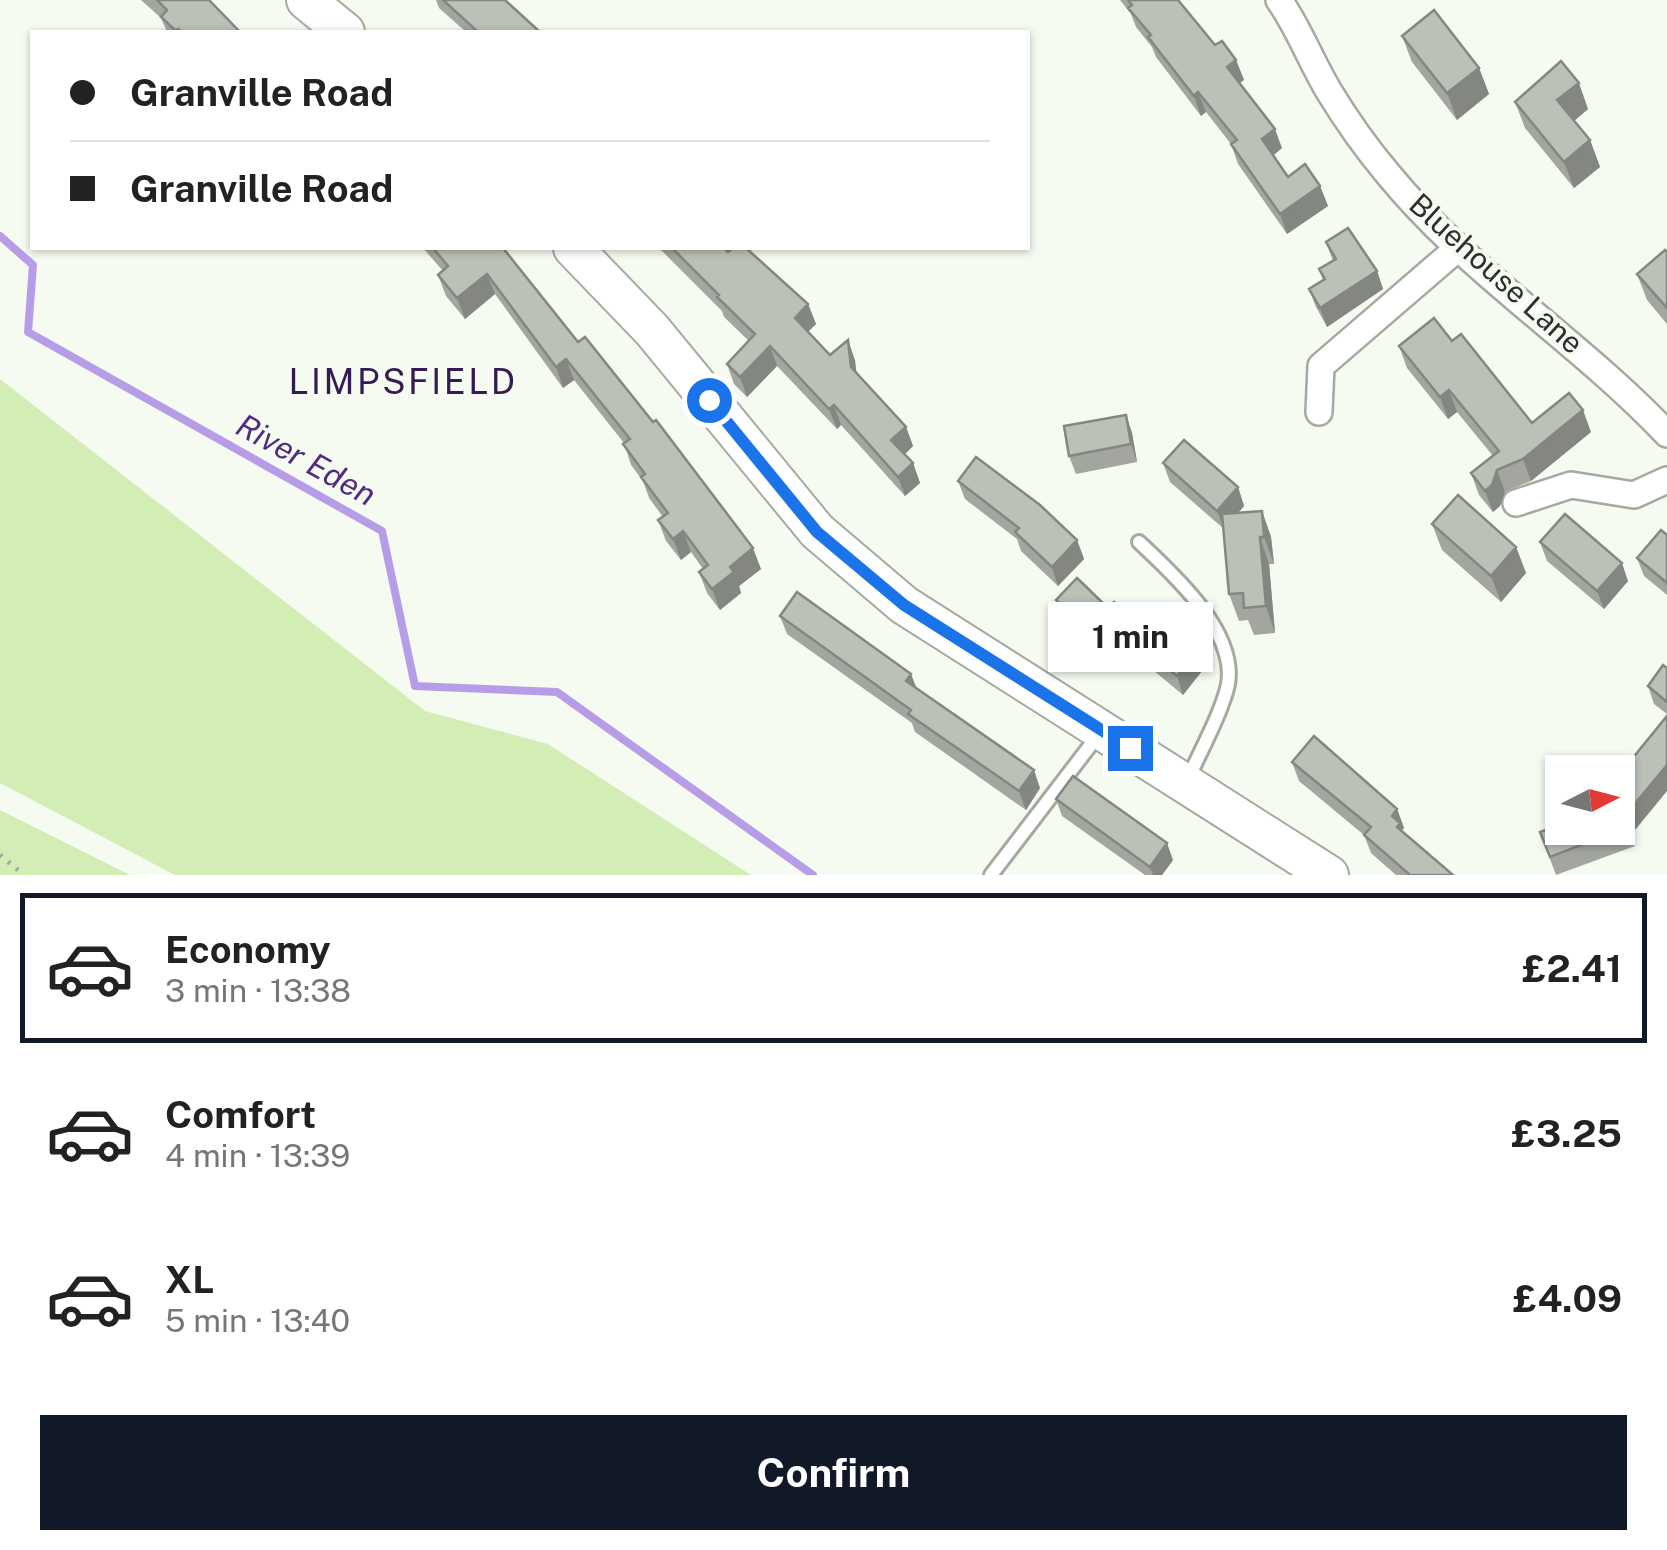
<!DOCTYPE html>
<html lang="en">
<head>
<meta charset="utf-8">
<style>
	body { margin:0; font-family:"Public Sans",sans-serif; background:#f6f6f6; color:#222; height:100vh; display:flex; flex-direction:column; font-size:38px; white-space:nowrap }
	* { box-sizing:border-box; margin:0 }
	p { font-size:32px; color:#767676 }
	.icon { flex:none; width:55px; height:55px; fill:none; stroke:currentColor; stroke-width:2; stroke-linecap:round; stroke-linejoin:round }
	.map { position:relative; height:875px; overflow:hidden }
	.side { display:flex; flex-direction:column; background:#fff; flex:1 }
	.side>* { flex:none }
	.top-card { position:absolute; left:30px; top:30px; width:1000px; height:220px; border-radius:0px; box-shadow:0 2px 8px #0004; display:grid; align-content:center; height:220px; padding:0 40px; background:#fff }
	.needle { width:65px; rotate:84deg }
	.controls { position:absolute; left:1545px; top:755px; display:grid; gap:20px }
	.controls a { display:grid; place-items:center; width:90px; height:90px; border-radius:0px; background:#fff; box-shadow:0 2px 8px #0004; font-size:50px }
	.end { position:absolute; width:45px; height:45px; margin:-22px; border:12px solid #1a73e8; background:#fff; box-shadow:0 0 0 5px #fff }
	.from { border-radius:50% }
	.bubble { position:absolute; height:70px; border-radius:0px; background:#fff; box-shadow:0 2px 8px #0004; font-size:32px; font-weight:700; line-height:70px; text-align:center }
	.top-card b { display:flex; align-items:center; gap:35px; height:95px; font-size:38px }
	.top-card b+b { border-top:2px solid #e0e0e0 }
	.top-card i { width:25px; height:25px; background:#222 }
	ul { padding:18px 0 0; list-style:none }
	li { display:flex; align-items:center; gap:30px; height:150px; margin:0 20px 15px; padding:0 20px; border:5px solid transparent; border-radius:0px }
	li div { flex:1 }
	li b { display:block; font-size:38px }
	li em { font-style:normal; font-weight:700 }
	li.current { border-color:#111827 }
	li>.icon { width:90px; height:90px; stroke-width:1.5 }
	.action { display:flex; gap:20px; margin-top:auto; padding:20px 40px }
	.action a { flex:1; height:115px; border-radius:0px; background:#111827; color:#fff; font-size:40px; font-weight:700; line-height:115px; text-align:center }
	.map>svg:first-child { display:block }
	.green { fill:#d2eeb5 }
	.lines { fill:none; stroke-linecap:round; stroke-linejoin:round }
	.stream { stroke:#b79de8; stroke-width:8 }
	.lane-casing { stroke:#a5aaa1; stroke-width:18 }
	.street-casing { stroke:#a5aaa1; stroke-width:30 }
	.secondary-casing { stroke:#a5aaa1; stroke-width:42 }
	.path { stroke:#a3a7a0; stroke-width:5; stroke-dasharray:2.5 8; stroke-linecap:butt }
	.lane { stroke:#fff; stroke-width:12 }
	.street { stroke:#fff; stroke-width:25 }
	.secondary { stroke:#fff; stroke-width:38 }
	.wall { fill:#a2a69e }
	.shaded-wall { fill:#848781 }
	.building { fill:#bcc1b8; stroke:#848781; stroke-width:2.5 }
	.route { stroke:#1a73e8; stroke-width:12 }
	.labels { text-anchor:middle; stroke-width:8; stroke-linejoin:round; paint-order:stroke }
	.street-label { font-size:30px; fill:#2d2f2c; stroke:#f6fbf1 }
	.water-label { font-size:32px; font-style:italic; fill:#502b80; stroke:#f6fbf1 }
	.quarter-label { font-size:35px; letter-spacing:2.5px; fill:#341b54; stroke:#f6fbf1 }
</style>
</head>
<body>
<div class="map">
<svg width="1667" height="875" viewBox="0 0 1667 875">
	<rect width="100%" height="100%" fill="#f6fbf1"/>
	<!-- green -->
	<path class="green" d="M0 379 425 711 548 744 751 875H175L0 783Z
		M0 810 130 875H0Z"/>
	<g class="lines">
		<!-- stream -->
		<path class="stream" d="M0 236 33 265 28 332 382 531 415 686 557 692 813 875"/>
		<defs>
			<path id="lane" d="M1139 542C1173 574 1237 631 1228 684 1223 710 1199 754 1188 779
				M991 875 1099 734"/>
			<path id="street" d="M1279 0C1300 30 1311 62 1330 93 1347 121 1367 149 1388 174 1469 273 1579 341 1667 434
				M1319 412 1321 366 1458 248
				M1516 503 1571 485 1634 495 1667 480"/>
			<path id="secondary" d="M306 0 345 32
				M573 248 652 330 817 531 904 605 1329 875"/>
		</defs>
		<!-- lane casing -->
		<use href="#lane" class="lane-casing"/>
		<!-- street casing -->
		<use href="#street" class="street-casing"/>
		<!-- secondary casing -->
		<use href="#secondary" class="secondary-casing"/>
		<!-- path -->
		<path class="path" d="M0 855 24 875"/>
		<!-- lane -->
		<use href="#lane" class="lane"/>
		<!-- street -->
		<use href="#street" class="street"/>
		<!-- secondary -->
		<use href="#secondary" class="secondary"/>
	</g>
	<!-- wall -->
	<path class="wall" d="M141 0H202L240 32H167L161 18Z
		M436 0H505L540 32H466L439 8Z
		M1120 0H1178L1215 45 1236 60 1244 80 1239 83 1282 148 1273 155 1288 177 1320 186 1328 206 1287 234 1238 164 1231 144 1206 112 1201 116 1156 57 1152 47 1136 27 1131 14Z
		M1402 36 1479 68 1489 94 1457 120 1412 62Z
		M1515 102 1588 109 1574 121 1590 140 1600 167 1574 188 1525 128Z
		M1326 242 1377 271 1383 289 1327 327 1316 307 1309 289 1323 280 1319 269 1333 261Z
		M423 248H503L761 569 739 586 741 593 720 610 707 593 699 572 703 569 691 552 681 560 666 541 658 520 663 517 649 498 643 481 631 465 624 443 574 380 563 388 495 294 465 319 446 296 438 275 443 271Z
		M659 248H724L728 252 808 304 816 324 808 331 830 355 855 360 856 374 906 427 913 446 905 454 913 463 920 483 905 496 841 425 837 429 777 366 747 397 734 384 727 364 749 341 724 317 722 311Z
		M1667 252V324L1647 300 1637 274Z
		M1452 341 1532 423 1591 432 1531 481 1505 492 1500 506 1493 512 1479 495 1471 473 1493 456 1457 412 1448 419 1407 368 1399 346Z
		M1126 415 1132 433 1137 462 1076 474 1069 456Z
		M1163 463 1238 487 1244 506 1238 513 1262 511 1271 537 1274 564H1269L1275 633 1254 635 1248 620 1239 621 1229 594 1224 529 1170 482Z
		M958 481 1077 540 1084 559 1058 586 1021 551 1017 539 965 499Z
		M1432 524 1516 547 1526 573 1501 602 1442 550Z
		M1667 535V595L1644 576 1637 558Z
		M1540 542 1628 581 1604 609 1547 561Z
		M1056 600 1108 608 1135 634 1108 663 1062 619Z
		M780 616 916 688 1040 788 1026 810 915 732 912 723 787 634Z
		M1140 647 1196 652 1202 671 1183 695 1147 665Z
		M1667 668V714L1654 704 1648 686Z
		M1292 762 1397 809 1404 828 1402 830 1404 833 1453 875H1396L1371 853 1364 835 1299 781Z
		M1618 776 1635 846 1556 875 1540 832 1618 828Z
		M1056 799 1173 860 1162 875H1145L1062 816Z"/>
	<!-- shaded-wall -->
	<path class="shaded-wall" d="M1236 60 1244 80 1234 87 1227 67Z
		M1479 68 1489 94 1457 120 1447 93Z
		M1579 83 1588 109 1567 127 1557 100Z
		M1198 92 1206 112 1201 116 1194 96Z
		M1275 129 1282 148 1269 159 1262 139Z
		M1590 140 1600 167 1574 188 1564 162Z
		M1320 186 1328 206 1287 234 1280 214Z
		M1377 271 1383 289 1327 327 1320 308Z
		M487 274 495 294 465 319 457 298Z
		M808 304 816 324 802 338 795 318Z
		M848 340 855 360 858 387 851 367Z
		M770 346 777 366 747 397 740 377Z
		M566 359 574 380 563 388 556 367Z
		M1449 390 1457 412 1448 419 1440 397Z
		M834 405 841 425 837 429 829 409Z
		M1583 410 1591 432 1531 481 1523 459Z
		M1126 415 1132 433 1137 462 1131 444Z
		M906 427 913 446 899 460 891 440Z
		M913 463 920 483 905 496 898 477Z
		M1497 470 1505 492 1500 506 1493 512 1485 491Z
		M1238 487 1244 506 1224 529 1217 511Z
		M1262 511 1271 537 1274 564 1264 537Z
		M683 531 691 552 681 560 673 539Z
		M1260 537 1269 564 1275 633 1266 606Z
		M1077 540 1084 559 1058 586 1052 567Z
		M1516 547 1526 573 1501 602 1491 576Z
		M753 548 761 569 739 586 741 593 720 610 712 589 730 567Z
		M1622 563 1628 581 1604 609 1597 591Z
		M1129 616 1135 634 1108 663 1102 644Z
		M1196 652 1202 671 1183 695 1177 676Z
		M911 674 918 692 906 681Z
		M1667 765V791L1631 835 1624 817Z
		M1034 770 1040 788 1026 810 1019 791Z
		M1397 809 1404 828 1402 830 1407 842 1404 845 1392 816Z
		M1167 843 1173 860 1162 875H1153L1150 867Z"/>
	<!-- building -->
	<path class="building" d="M157 0H209L240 32H182L178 29 176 31 161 17 167 10Z
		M443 0H505L540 32H478Z
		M1128 0H1178L1215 45 1222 41 1236 60 1227 67 1275 129 1262 139 1288 177 1305 164 1320 186 1280 214 1231 144 1237 140 1198 92 1194 96 1148 37 1151 35 1128 8 1132 5Z
		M1434 10 1479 68 1447 93 1402 36Z
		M1561 61 1579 83 1557 100 1590 140 1564 162 1515 102Z
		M1348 228 1377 271 1320 308 1309 289 1325 279 1319 269 1336 259 1326 242Z
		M433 248H503L578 342 585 337 653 422 656 420 753 548 730 567 734 572 712 589 699 572 708 565 683 531 673 539 658 520 668 513 641 477 645 474 623 444 630 439 566 359 556 367 487 274 457 298 438 275 448 266Z
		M672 248H724L728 252 733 248H746L808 304 795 318 830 355 848 340 851 367 906 427 891 440 913 463 898 477 834 405 829 409 770 346 740 377 727 364 755 334 717 297 719 295Z
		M1665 250 1667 252V308L1637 274Z
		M1434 318 1452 341 1461 334 1532 423 1569 393 1583 410 1523 459 1497 470 1492 485 1485 491 1471 473 1499 451 1449 390 1440 397 1399 346Z
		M1126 415 1131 444 1069 456 1064 426Z
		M1184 440 1238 487 1217 511 1163 463Z
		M976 457 1040 505 1077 540 1052 567 1015 532 1019 528 958 481Z
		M1458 495 1516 547 1491 576 1432 524Z
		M1262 511 1264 537H1260L1266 606 1244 608 1243 593 1229 594 1222 514Z
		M1565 514 1622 563 1597 591 1540 542Z
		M1661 530 1667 535V583L1637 558Z
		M1077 578 1108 608 1114 602 1129 616 1102 644 1056 600Z
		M797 592 911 674 906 681 1034 770 1019 791 908 714 911 710 780 616Z
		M1159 623 1196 652 1177 676 1140 647Z
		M1663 665 1667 668V702L1648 686Z
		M1667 716V765L1624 817 1628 827 1550 857 1540 832 1562 824V828H1618V776Z
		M1314 736 1397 809 1392 816 1400 823 1397 827 1453 875H1410L1364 835 1371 827 1292 762Z
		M1073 776 1167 843 1150 867 1056 799Z"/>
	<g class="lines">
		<!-- route -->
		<path class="route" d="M709 400 817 532 904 605 1130 748"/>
	</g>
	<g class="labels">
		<!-- street labels -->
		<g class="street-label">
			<text transform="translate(1496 274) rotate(42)" y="10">Bluehouse Lane</text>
		</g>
		<!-- water labels -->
		<g class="water-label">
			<text transform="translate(306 460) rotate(29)" y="11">River Eden</text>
		</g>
		<!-- quarter labels -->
		<g class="quarter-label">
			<text x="403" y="394">LIMPSFIELD</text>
		</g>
	</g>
</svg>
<div class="controls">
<a><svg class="needle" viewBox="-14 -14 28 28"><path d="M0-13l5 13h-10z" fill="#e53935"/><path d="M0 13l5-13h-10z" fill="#767676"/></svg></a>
</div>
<i class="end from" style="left:709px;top:400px"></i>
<i class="end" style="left:1130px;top:748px"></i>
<div class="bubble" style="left:1048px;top:602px;width:165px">1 min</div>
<div class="top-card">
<b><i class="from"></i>Granville Road</b>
<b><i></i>Granville Road</b>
</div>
</div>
<section class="side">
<ul>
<li class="current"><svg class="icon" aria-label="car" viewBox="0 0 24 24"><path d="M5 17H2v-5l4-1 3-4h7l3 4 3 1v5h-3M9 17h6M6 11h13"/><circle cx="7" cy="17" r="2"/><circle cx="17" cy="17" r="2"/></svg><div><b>Economy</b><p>3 min · 13:38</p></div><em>£2.41</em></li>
<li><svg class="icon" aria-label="car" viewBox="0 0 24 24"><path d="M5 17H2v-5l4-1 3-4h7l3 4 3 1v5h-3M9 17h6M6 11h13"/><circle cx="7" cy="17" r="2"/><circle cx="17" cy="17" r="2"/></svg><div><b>Comfort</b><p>4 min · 13:39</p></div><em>£3.25</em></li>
<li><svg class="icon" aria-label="car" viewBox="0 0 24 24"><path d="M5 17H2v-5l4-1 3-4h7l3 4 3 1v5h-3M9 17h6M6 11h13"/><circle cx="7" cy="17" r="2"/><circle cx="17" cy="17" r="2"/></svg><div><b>XL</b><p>5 min · 13:40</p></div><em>£4.09</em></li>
</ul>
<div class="action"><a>Confirm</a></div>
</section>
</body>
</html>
